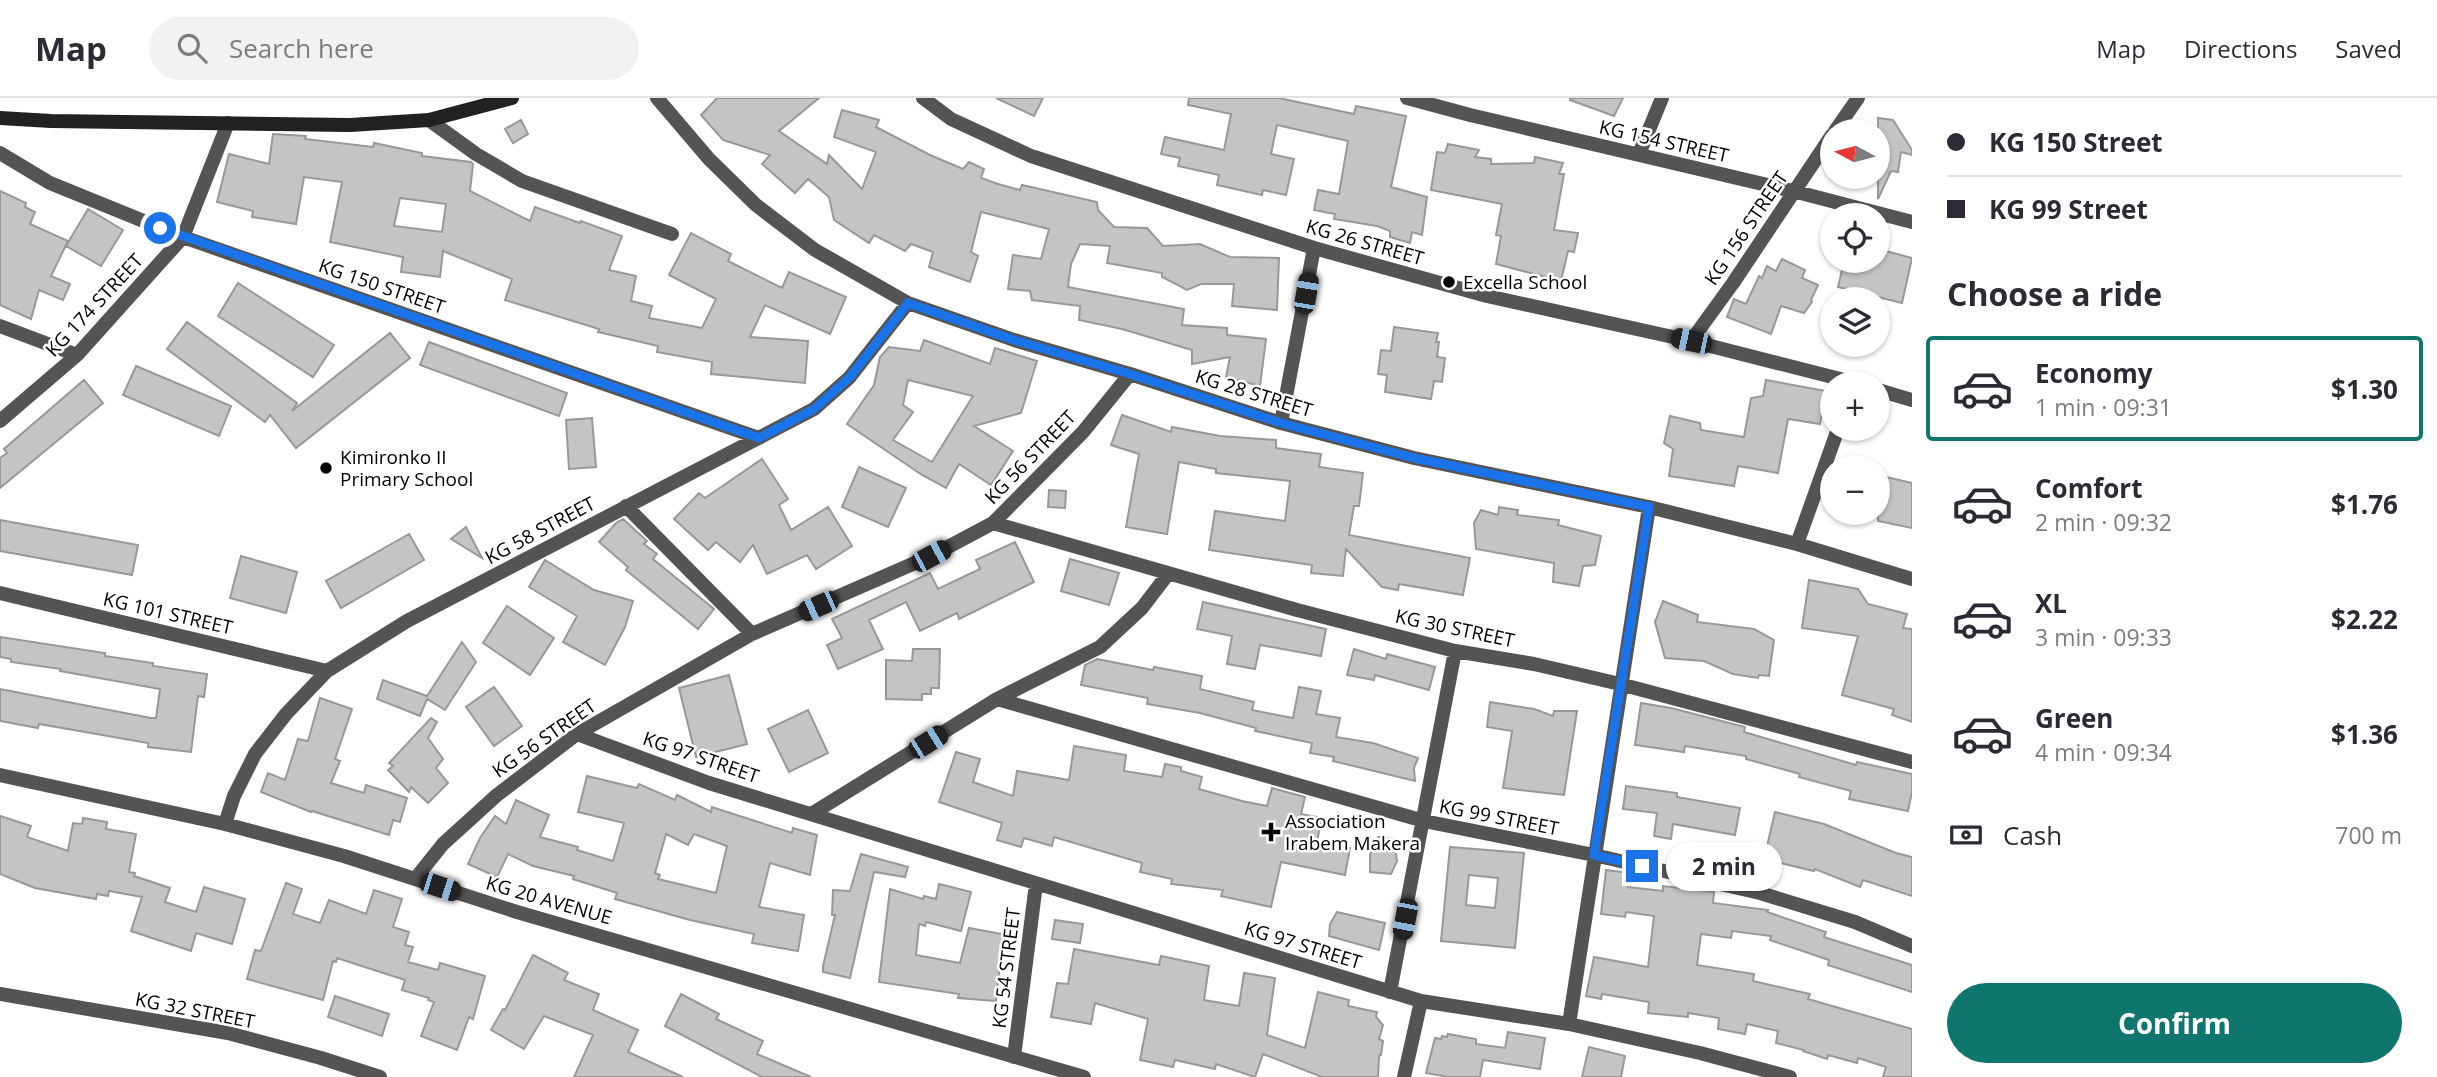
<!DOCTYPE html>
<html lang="en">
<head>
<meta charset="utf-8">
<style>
	body { margin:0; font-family:"Open Sans",sans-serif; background:#f2f2f3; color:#2b2b33; height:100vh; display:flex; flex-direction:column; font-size:26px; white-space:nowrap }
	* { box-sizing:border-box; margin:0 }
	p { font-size:23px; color:#7c7c81 }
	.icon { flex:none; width:38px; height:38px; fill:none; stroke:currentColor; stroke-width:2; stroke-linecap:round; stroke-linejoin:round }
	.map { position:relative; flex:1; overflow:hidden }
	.panel { display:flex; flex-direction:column; background:#fff; width:525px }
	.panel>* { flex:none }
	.top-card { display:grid; align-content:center; height:154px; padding:0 35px; background:#fff }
	.needle { width:46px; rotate:277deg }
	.fabs { position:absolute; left:1820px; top:21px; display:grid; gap:14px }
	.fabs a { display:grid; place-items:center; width:70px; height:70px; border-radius:50%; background:#fff; box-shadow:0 2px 5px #0004; font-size:35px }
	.end { position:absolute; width:32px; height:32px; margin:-16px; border:9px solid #1a73e8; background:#fff; box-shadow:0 0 0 4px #fff }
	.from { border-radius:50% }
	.bubble { position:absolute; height:49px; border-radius:24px; background:#fff; box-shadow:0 2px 5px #0004; font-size:23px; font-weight:700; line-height:49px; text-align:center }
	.car { position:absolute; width:21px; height:42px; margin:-21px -10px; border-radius:9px; box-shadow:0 0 5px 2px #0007; background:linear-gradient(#222 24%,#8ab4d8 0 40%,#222 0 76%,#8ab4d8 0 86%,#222 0) }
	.top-card b { display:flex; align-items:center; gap:24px; height:66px; font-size:26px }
	.top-card b+b { border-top:2px solid #e1e1e2 }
	.top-card i { width:18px; height:18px; background:#2b2b33 }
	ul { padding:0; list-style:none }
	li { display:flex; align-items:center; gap:21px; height:105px; margin:0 14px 10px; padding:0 21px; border:4px solid transparent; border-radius:7px }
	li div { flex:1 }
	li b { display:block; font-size:26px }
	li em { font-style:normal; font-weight:700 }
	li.active { border-color:#0f766e }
	li>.icon { width:63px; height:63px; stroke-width:1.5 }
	h2 { padding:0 35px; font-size:32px; line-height:84px }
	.pay { display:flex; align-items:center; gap:18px; height:77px; padding:0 35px; font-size:26px }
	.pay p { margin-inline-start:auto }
	.action { display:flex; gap:14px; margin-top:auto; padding:14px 35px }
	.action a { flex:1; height:80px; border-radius:42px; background:#0f766e; color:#fff; font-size:28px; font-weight:700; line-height:80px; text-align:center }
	header { display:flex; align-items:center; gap:42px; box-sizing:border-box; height:98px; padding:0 35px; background:#fff; border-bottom:2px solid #e1e1e2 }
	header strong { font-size:33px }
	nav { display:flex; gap:38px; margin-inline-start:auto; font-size:24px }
	.search { width:490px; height:63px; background:#f2f2f3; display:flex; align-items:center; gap:18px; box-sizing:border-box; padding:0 24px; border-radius:38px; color:#7c7c81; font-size:26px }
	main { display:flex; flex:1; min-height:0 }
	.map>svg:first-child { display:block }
	.building { fill:#c4c4c4; stroke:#989898; stroke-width:2; fill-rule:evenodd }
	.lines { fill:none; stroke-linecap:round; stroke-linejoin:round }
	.street { stroke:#545454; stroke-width:14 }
	.secondary { stroke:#212121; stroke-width:14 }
	.route { stroke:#1a73e8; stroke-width:9 }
	.poi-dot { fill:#000; stroke:#fff; stroke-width:2.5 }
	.labels { text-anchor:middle; stroke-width:5; stroke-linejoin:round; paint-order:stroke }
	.street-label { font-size:19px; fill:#000; stroke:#fff }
	.poi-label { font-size:19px; fill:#000; stroke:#fff; text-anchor:start }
</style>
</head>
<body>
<header>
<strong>Map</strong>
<div class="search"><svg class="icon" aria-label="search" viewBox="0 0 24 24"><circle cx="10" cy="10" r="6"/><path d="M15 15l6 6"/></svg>Search here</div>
<nav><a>Map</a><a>Directions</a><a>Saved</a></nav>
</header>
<main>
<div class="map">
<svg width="1912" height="979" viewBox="0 0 1912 979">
	<rect width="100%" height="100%" fill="#fff"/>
	<!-- building -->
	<path class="building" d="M717 0H819L779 33 827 66 829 57 862 91 876 54 834 39 842 12 879 22 876 29 930 57 963 71 969 64 984 71 981 80 998 86 1020 92 1022 87 1097 104 1098 112 1114 129 1147 130 1163 148 1200 146 1230 159 1279 160 1277 212 1232 208 1234 186H1201L1187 192 1162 179V175L1107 165 1110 148 1080 146 1071 166 1068 189 1184 211 1182 227 1227 230V237L1266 241 1260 288 1226 279 1230 259 1192 266V252L1122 231 1079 222 1080 208 1032 202 1030 193 1008 191 1013 157 1041 161 1049 131 981 114 971 154 978 158 970 184 929 169 933 154 911 146 905 153 874 137 869 145 834 122 829 99 808 81 795 95 762 66 770 57 723 42 701 17Z
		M996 0H1043L1034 18Z
		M1189 0H1279L1354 16 1356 8 1406 18 1391 89 1427 99 1422 137 1412 134 1410 145 1390 139V133L1377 128 1334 121 1335 116 1314 112 1318 92 1339 96 1348 43 1277 27 1271 56 1294 61 1286 97 1263 92 1262 97 1217 87 1219 77 1178 68 1180 60 1161 56 1165 39 1224 52 1231 16 1188 7Z
		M1570 0H1623L1614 18 1570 2Z
		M1878 20 1893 22 1912 52V57L1901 54 1898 74 1891 73 1878 101Z
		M521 22 528 36 513 45 505 31Z
		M273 36 306 38 305 41 373 49 374 45 422 55V58L471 64 473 66 470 93 530 123 535 109 580 125 581 123 622 138 609 172 636 178 631 203 652 208 649 220 702 230 716 201 669 177 691 135 731 156 728 163 782 190 789 174 846 199 830 236 765 207 750 239 808 243 805 285 711 276 712 264 657 254 658 248 598 234 599 231 505 202 512 181 443 153 440 179 401 174 403 159 330 144 342 84 304 79 296 126 252 119 253 113 217 104 229 56 269 66ZM400 100 446 106 442 134 394 128Z
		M1448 46 1479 52 1475 59 1491 61V66L1534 65 1535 59 1563 65 1559 76H1564L1554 132 1578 135 1574 154 1568 153 1561 183 1496 166 1501 138 1496 137 1502 106 1431 92 1437 54 1445 55Z
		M0 93 26 105 25 109 35 114 30 126 68 143 51 178 70 186 63 202 39 192 31 221 0 207Z
		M88 111 123 132 101 168 66 148Z
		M1878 151 1912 160 1902 205 1838 189 1844 163H1878Z
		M1782 161 1805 172 1802 180 1818 187 1811 202 1812 204 1804 215 1781 208 1771 236 1727 219 1734 201 1746 206 1759 178 1762 180 1767 168 1776 173Z
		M238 185 334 247 313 279 218 218Z
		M187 224 297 305 292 313 390 235 410 260 296 350 270 317 265 324 167 251Z
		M1394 229 1438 235 1436 244H1439L1437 259 1445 260 1442 284 1434 283 1431 301 1385 294 1387 277 1378 276 1381 252 1391 253Z
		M924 242 990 266 995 250 1037 263 1021 315 974 328 1013 353 991 387 959 366 946 390 922 377 847 326 874 287 880 259 889 249 920 253ZM908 282 973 298 932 364 893 342 913 314 903 307Z
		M429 244 567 295 559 318 420 267Z
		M136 268 231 308 219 338 123 297Z
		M84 282 103 305 0 390V360L7 355 4 351Z
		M1766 282 1826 293 1820 326 1788 321 1778 375 1738 368 1734 388 1669 378 1673 351 1664 345 1670 318 1700 325 1701 332 1744 339 1751 300 1763 298Z
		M1122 317 1171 334 1172 329 1220 338 1276 342V350L1321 356 1319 369 1363 375 1359 408H1354L1349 437 1470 460 1463 497 1399 486 1398 492 1382 489 1346 451 1343 478 1311 475 1312 467 1209 452 1215 413 1285 423 1290 383 1216 375V371L1179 364 1167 436 1126 429 1139 356 1111 347Z
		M592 320 596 369 569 371 566 322Z
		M762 361 788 401 779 407 791 432 828 409 852 448 816 471 807 457 767 476 753 447 740 464 716 444 708 452 674 421 699 395 705 400Z
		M859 369 906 390 888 429 842 409Z
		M1878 377 1912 385V430L1878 423Z
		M1049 392 1066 393 1065 410 1048 409Z
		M1499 409 1518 412 1517 417 1559 422 1558 427 1601 438 1595 467 1583 468 1579 488 1553 484 1554 465 1476 451 1474 425 1481 412 1498 417Z
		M623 421 647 443 644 446 657 456 653 461 714 511 698 531 626 472 628 469 599 444 616 425Z
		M0 422 138 447 132 477 0 453Z
		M466 429 482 460 451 441Z
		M409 436 424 462 341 510 326 483Z
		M1015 444 1034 484 959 521 957 515 920 533 906 504 869 522 883 551 838 571 827 547 842 540 832 521 930 475 938 491 980 471 976 462Z
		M241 458 297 474 286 515 230 500Z
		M1070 461 1119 475 1109 507 1061 493Z
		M545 462 594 492 633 503 625 529 605 567 563 544 577 518 529 489Z
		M1809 482 1858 491 1868 506 1907 516 1903 530 1912 531V624L1892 617 1894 611 1842 597 1858 538 1802 530Z
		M1663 503 1698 517 1697 524 1754 531 1774 542 1769 578 1759 577 1758 580 1733 576 1704 563 1665 560 1655 524Z
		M1203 504 1326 531 1321 558 1260 547 1255 571 1227 566 1232 538 1197 531Z
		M507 508 554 540 530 577 483 545Z
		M0 539 105 555V558L153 565V568L207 576 204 599 198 598 191 654 148 649V645L39 626 38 630 0 623V591L151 620H156L160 591 60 573 61 571 11 564V561L0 559Z
		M462 544 476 564 445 612 427 601 420 618 377 601 383 582 427 598Z
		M913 551H940L939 590H931V596H922V602L886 601V562L912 563Z
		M1354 551 1386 561 1387 556 1435 569 1429 592 1375 577 1374 582 1347 577Z
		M1097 561 1153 572 1154 569 1202 578 1200 591 1254 604 1252 612 1293 620 1299 589 1321 593 1316 616 1340 620 1336 639 1373 645 1418 660 1414 670 1415 683 1333 663 1334 659 1310 655 1312 645 1255 633 1256 630 1200 615 1147 606 1148 600 1081 587 1085 567Z
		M729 577 747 646 696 659 679 590Z
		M494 589 522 628 494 648 466 609Z
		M320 600 352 611 335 661 340 663 331 685 364 695 366 687 407 700 400 724 393 722 389 737 312 713 311 714 261 694 268 675 285 682 298 641 308 643Z
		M1490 604 1534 611 1553 618 1554 613H1577L1564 697 1503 690 1512 633 1487 629Z
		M1641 605 1671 610 1745 629 1744 634 1856 667 1857 664 1912 676V694L1908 713 1849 701 1851 693 1799 679 1800 676 1746 661V658L1685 648 1684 654 1635 647Z
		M808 612 828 655 789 674 768 631Z
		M431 620 437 624 428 640 443 661 436 670 448 685 428 705 411 689 409 694 388 672 393 668 389 665Z
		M1074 648 1126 657 1124 673 1162 679 1165 666 1181 669V673L1202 679 1199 691 1242 703 1267 708 1272 690 1305 699 1301 716 1322 720 1317 743 1350 750 1345 777 1281 764 1271 809 1221 798 1223 792 1171 786 1172 781 1140 774 1142 765 1054 739 1052 748 1024 740 1021 749 997 742 1002 725 939 704 956 654 980 661 973 684 1013 698 1017 673 1069 682Z
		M587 678 637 690 639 686 675 702 677 697 711 714 712 709 792 735 793 730 817 737 810 777 770 765 759 809 804 817 798 853 752 845 754 836 690 822 615 801 617 795 573 781 574 778 533 768 508 756 497 779 468 766 480 740 495 718 506 726 516 702 549 717 540 739 578 749 577 752 613 763 624 725 578 714ZM666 736 688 747 694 736 727 748 716 795 658 781 660 777 655 775Z
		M1626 688 1677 695V699L1740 710 1735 737 1673 726 1671 741 1654 738 1657 715 1623 711Z
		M1775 714 1824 726 1896 755 1912 759V798L1863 782 1860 789 1815 771 1814 773 1764 761Z
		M0 718 31 728 27 739 68 753 73 725 82 726 83 720 107 724 106 731 136 736 129 774 135 775 134 778 170 790 165 804 196 814 204 789 245 801 232 846 196 835 191 853 131 833 142 799 109 793 108 798 97 796 96 801 35 790 0 776Z
		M1378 739 1399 742 1395 749 1397 763 1391 776 1370 774V757Z
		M1450 749 1524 755 1515 850 1441 843ZM1469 777 1498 780 1495 810 1466 807Z
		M861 756 908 769 905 779 874 774 850 880 823 874V868L835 817H832L833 792 850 793Z
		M1606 772 1630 775 1628 789 1663 793V788L1714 794 1713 805 1768 812 1767 814 1826 834 1824 839 1912 867V894L1828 867 1829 862 1770 842 1771 838 1732 833 1731 840 1701 836 1697 867 1754 876 1753 883 1810 896 1808 901 1912 931V979H1883L1886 969 1858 960 1857 965 1828 957 1827 961 1803 953 1804 952 1776 945 1778 933 1747 926 1745 936 1718 931 1719 920 1688 915V919L1648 915 1649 904 1602 896 1601 901 1586 898 1594 859 1648 869 1654 818 1626 814 1625 819 1601 816Z
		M286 785 302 791 293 816 320 825 329 802 366 816 374 792 402 801 393 829 409 834 405 847 413 849 408 864 438 872 440 865 485 878 473 921 469 919 457 952 421 938 434 904 428 902 429 900 402 892 405 882 337 860 336 864 333 863 323 902 247 881 255 852 261 853Z
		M939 786 971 794 961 833 926 824 925 828 919 826 916 857 960 865 969 830 1007 837 1002 867 1000 866 996 903 958 900 959 896 879 884 890 791 923 801 924 798 936 801Z
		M1337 814 1385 825 1379 852 1329 838 1330 826Z
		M1055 822 1083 826 1080 845 1052 841Z
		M1074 851 1159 867 1161 858 1209 868 1204 902 1239 908 1244 875 1275 880 1267 937 1305 950 1318 894 1349 902 1348 908 1377 914 1376 919 1383 927 1379 941 1383 943 1381 957 1379 958 1378 979H1322L1263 956 1255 979 1216 966 1215 971 1175 962 1173 969 1140 962 1148 921 1095 905 1091 926 1051 919 1057 885 1068 886Z
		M533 857 568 875 564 882 599 896 593 912 638 932 628 954 683 979H574L593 937 544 918 524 951 491 932 503 911 505 912Z
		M681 896 719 916 716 921 763 943 757 956 811 979H762L665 928Z
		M335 898 389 916 382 938 328 919Z
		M1508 934 1545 940 1540 971 1483 962 1480 979H1449L1426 975 1435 940 1441 941 1442 938 1447 939 1448 936 1476 941V946L1505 950Z
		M1589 949 1625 958 1621 979H1582Z"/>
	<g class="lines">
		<!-- street -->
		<path class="street" d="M657 0 709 61 756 107 815 152 908 205 1014 242 1130 276 1281 325 1414 360 1649 409 1797 446 1912 481
			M923 0 951 21 1031 58 1314 150 1487 198 1691 243 1856 285
			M1407 0 1470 17 1793 93 1912 124
			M429 22 476 56 522 83 672 136
			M1835 33 1858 0
			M0 55 50 85 183 139 759 340
			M1639 56 1662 0
			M0 228 77 257
			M1691 243 1733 185 1832 37
			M1878 292 1912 302
			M0 323 77 257 183 139 228 25
			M1281 325 1314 150
			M626 408 752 536
			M993 425 1297 512 1455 553 1534 566 1620 586 1912 664
			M1797 446 1838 331
			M0 495 327 573
			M997 601 1424 723 1594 757 1760 795 1855 824 1912 848
			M577 636 709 685 1421 903 1569 926 1700 955 1790 979
			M0 677 225 726 344 758 517 814 1084 979
			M813 715 997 601 1100 549 1142 510 1168 476
			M225 726 234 698 255 656 286 616 327 573 407 523 814 311 849 280 908 205
			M415 781 443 746 497 697 577 636 752 536 931 458 993 425 1083 334 1130 276
			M1390 894 1455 553
			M0 896 228 935 321 960 380 979
			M1569 926 1649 409
			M1014 959 1036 786
			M1404 979 1421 903"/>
		<!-- secondary -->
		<path class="secondary" d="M0 20 51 23 350 27 429 22 512 0"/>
	</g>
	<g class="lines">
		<!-- route -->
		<path class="route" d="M160 130 759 340 814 311 849 280 908 205 1014 242 1130 276 1281 325 1414 360 1649 409 1594 757 1642 768"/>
	</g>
	<!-- markers -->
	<g class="poi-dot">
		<circle cx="1449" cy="184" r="7"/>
		<circle cx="326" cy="370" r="7"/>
		<path d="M1267.5 723.5h7v7h7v7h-7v7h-7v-7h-7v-7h7z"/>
	</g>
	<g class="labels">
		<!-- street labels -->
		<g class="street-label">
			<text transform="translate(1664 43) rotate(13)" y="7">KG 154 STREET</text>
			<text transform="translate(1746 130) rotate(-56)" y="7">KG 156 STREET</text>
			<text transform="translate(1365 144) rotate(16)" y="7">KG 26 STREET</text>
			<text transform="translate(382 188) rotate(19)" y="7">KG 150 STREET</text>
			<text transform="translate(94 207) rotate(-47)" y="7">KG 174 STREET</text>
			<text transform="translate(1254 295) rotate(17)" y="7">KG 28 STREET</text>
			<text transform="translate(1030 359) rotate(-46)" y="7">KG 56 STREET</text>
			<text transform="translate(540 432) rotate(-28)" y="7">KG 58 STREET</text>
			<text transform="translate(168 515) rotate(13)" y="7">KG 101 STREET</text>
			<text transform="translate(1455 530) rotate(12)" y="7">KG 30 STREET</text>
			<text transform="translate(544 640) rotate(-35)" y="7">KG 56 STREET</text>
			<text transform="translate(701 659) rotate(19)" y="7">KG 97 STREET</text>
			<text transform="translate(1499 719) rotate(11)" y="7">KG 99 STREET</text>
			<text transform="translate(549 802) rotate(16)" y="7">KG 20 AVENUE</text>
			<text transform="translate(1303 847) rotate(17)" y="7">KG 97 STREET</text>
			<text transform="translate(1006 870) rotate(-83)" y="7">KG 54 STREET</text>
			<text transform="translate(195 912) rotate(11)" y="7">KG 32 STREET</text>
		</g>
		<!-- poi labels -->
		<g class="poi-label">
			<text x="1463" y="191">Excella School</text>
			<text x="340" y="366">Kimironko II<tspan x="340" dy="22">Primary School</tspan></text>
			<text x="1285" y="730">Association<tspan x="1285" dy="22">Irabem Makera</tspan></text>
		</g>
	</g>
</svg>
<div class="fabs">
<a><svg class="needle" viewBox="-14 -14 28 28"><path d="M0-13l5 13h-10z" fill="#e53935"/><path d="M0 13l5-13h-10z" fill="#7c7c81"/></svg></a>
<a><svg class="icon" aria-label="locate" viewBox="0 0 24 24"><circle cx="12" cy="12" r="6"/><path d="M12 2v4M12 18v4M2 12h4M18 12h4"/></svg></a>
<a><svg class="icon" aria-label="layers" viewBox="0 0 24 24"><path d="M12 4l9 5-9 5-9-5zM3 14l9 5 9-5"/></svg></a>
<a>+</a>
<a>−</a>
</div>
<i class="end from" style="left:160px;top:130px"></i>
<i class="end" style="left:1642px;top:768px"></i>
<div class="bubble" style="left:1666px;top:744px;width:116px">2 min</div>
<i class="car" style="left:1306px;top:195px;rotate:10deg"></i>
<i class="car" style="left:1691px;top:243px;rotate:282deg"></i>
<i class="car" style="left:931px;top:458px;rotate:62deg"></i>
<i class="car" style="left:818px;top:508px;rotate:246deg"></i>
<i class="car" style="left:928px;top:644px;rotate:58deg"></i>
<i class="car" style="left:440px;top:789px;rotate:108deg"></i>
<i class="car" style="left:1405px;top:821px;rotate:191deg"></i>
</div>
<section class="panel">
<div class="top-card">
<b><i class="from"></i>KG 150 Street</b>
<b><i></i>KG 99 Street</b>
</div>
<h2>Choose a ride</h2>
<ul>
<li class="active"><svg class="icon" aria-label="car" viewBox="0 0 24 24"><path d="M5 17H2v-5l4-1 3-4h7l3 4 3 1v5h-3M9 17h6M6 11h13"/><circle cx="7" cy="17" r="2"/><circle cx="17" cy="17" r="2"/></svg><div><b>Economy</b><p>1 min · 09:31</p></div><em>$1.30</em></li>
<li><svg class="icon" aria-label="car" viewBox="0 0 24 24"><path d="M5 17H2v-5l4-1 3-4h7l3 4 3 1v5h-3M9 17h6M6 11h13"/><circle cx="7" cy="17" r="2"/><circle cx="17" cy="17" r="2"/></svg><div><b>Comfort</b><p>2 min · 09:32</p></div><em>$1.76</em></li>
<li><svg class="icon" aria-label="car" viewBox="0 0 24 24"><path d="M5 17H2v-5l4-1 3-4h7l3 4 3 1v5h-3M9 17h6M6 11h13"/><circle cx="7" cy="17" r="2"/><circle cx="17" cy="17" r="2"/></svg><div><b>XL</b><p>3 min · 09:33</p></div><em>$2.22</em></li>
<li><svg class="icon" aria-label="car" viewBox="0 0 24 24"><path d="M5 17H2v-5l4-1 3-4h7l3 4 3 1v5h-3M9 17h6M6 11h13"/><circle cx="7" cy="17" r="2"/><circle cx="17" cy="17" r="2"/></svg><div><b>Green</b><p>4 min · 09:34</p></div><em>$1.36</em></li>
</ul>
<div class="pay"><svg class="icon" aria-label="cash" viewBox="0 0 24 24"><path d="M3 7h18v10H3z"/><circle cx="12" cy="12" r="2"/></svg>Cash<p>700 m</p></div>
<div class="action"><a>Confirm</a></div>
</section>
</main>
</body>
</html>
